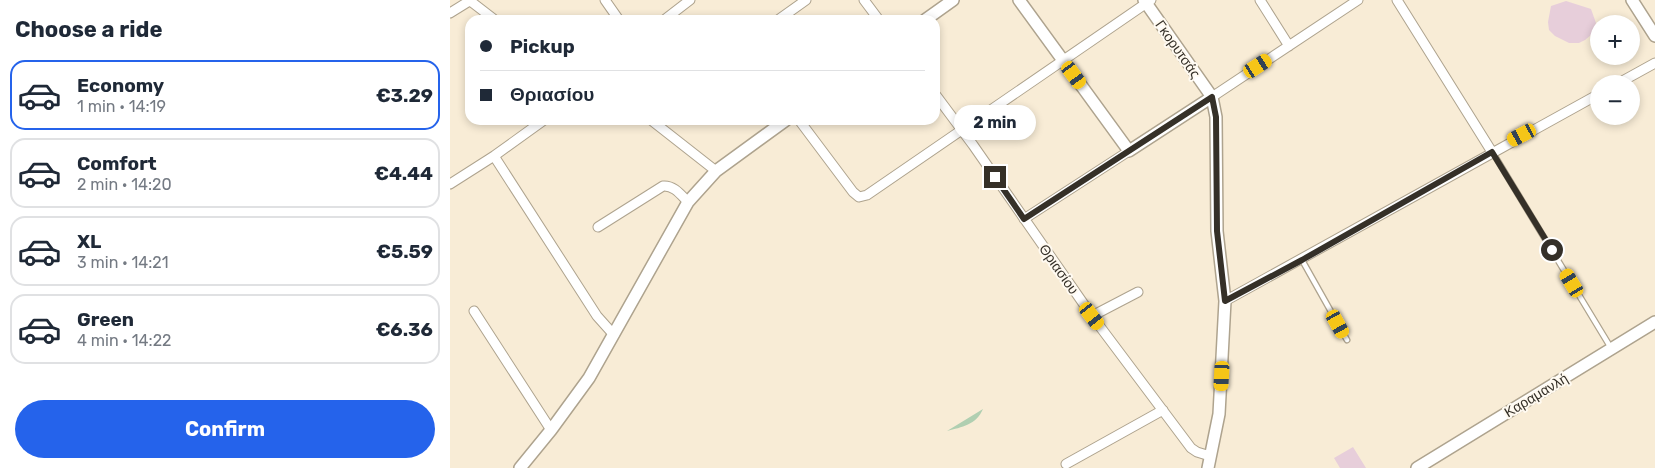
<!DOCTYPE html>
<html lang="en">
<head>
<meta charset="utf-8">
<style>
	body { margin:0; font-family:Rubik,sans-serif; background:#f6f6f7; color:#1f2937; height:100vh; display:flex; flex-direction:column; font-size:19px; white-space:nowrap }
	* { box-sizing:border-box; margin:0 }
	p { font-size:16px; color:#747a83 }
	.icon { flex:none; width:28px; height:28px; fill:none; stroke:currentColor; stroke-width:2; stroke-linecap:round; stroke-linejoin:round }
	.map { position:relative; flex:1; overflow:hidden }
	.drawer { display:flex; flex-direction:column; background:#fff; width:450px }
	.drawer>* { flex:none }
	.banner { position:absolute; left:15px; top:15px; width:475px; height:110px; border-radius:15px; box-shadow:0 2px 8px #0003; display:grid; align-content:center; height:110px; padding:0 15px; background:#fff }
	.tools { position:absolute; left:1140px; top:15px; display:grid; gap:10px }
	.tools a { display:grid; place-items:center; width:50px; height:50px; border-radius:50%; background:#fff; box-shadow:0 2px 8px #0003; font-size:25px }
	.end { position:absolute; width:22px; height:22px; margin:-11px; border:6px solid #353028; background:#fff; box-shadow:0 0 0 2px #fff }
	.from { border-radius:50% }
	.bubble { position:absolute; height:35px; border-radius:18px; background:#fff; box-shadow:0 2px 8px #0003; font-size:16px; font-weight:700; line-height:35px; text-align:center }
	.car { position:absolute; width:15px; height:30px; margin:-15px -8px; border-radius:6px; box-shadow:0 0 4px 1px #0007; background:linear-gradient(#f5c518 24%,#345 0 40%,#f5c518 0 76%,#345 0 86%,#f5c518 0) }
	.banner b { display:flex; align-items:center; gap:18px; height:48px; font-size:19px }
	.banner b+b { border-top:1px solid #e0e1e3 }
	.banner i { width:12px; height:12px; background:#1f2937 }
	ul { padding:0; list-style:none }
	li { display:flex; align-items:center; gap:15px; height:70px; margin:0 10px 8px; padding:0 5px; border:2px solid #e0e1e3; border-radius:15px }
	li div { flex:1 }
	li b { display:block; font-size:19px }
	li em { font-style:normal; font-weight:700 }
	li.selected { border-color:#2563eb }
	li>.icon { width:45px; height:45px; stroke-width:1.5 }
	h2 { padding:0 15px; font-size:22px; line-height:60px }
	.cta { display:flex; gap:10px; margin-top:auto; padding:10px 15px }
	.cta a { flex:1; height:58px; border-radius:30px; background:#2563eb; color:#fff; font-size:20px; font-weight:700; line-height:58px; text-align:center }
	main { display:flex; flex:1; min-height:0 }
	.map>svg:first-child { display:block }
	.green { fill:#b0cfb1 }
	.building { fill:#e7ceda }
	.lines { fill:none; stroke-linecap:round; stroke-linejoin:round }
	.service-casing { stroke:#aea38e; stroke-width:7 }
	.minor-casing { stroke:#aea38e; stroke-width:11 }
	.tertiary-casing { stroke:#aea38e; stroke-width:14 }
	.service { stroke:#fff; stroke-width:4.5 }
	.minor { stroke:#fff; stroke-width:9 }
	.tertiary { stroke:#fff; stroke-width:11 }
	.route { stroke:#353028; stroke-width:6 }
	.labels { text-anchor:middle; stroke-width:4; stroke-linejoin:round; paint-order:stroke }
	.street-label { font-size:14px; fill:#353028; stroke:#fffaf1 }
</style>
</head>
<body>
<main>
<section class="drawer">
<h2>Choose a ride</h2>
<ul>
<li class="selected"><svg class="icon" aria-label="car" viewBox="0 0 24 24"><path d="M5 17H2v-5l4-1 3-4h7l3 4 3 1v5h-3M9 17h6M6 11h13"/><circle cx="7" cy="17" r="2"/><circle cx="17" cy="17" r="2"/></svg><div><b>Economy</b><p>1 min · 14:19</p></div><em>€3.29</em></li>
<li><svg class="icon" aria-label="car" viewBox="0 0 24 24"><path d="M5 17H2v-5l4-1 3-4h7l3 4 3 1v5h-3M9 17h6M6 11h13"/><circle cx="7" cy="17" r="2"/><circle cx="17" cy="17" r="2"/></svg><div><b>Comfort</b><p>2 min · 14:20</p></div><em>€4.44</em></li>
<li><svg class="icon" aria-label="car" viewBox="0 0 24 24"><path d="M5 17H2v-5l4-1 3-4h7l3 4 3 1v5h-3M9 17h6M6 11h13"/><circle cx="7" cy="17" r="2"/><circle cx="17" cy="17" r="2"/></svg><div><b>XL</b><p>3 min · 14:21</p></div><em>€5.59</em></li>
<li><svg class="icon" aria-label="car" viewBox="0 0 24 24"><path d="M5 17H2v-5l4-1 3-4h7l3 4 3 1v5h-3M9 17h6M6 11h13"/><circle cx="7" cy="17" r="2"/><circle cx="17" cy="17" r="2"/></svg><div><b>Green</b><p>4 min · 14:22</p></div><em>€6.36</em></li>
</ul>
<div class="cta"><a>Confirm</a></div>
</section>
<div class="map">
<svg width="1205" height="468" viewBox="0 0 1205 468">
	<rect width="100%" height="100%" fill="#f8ecd6"/>
	<!-- green -->
	<path class="green" d="M533 409C526 425 512 427 497 431Z"/>
	<!-- building -->
	<path class="building" d="M1116 1 1141 9 1146 23 1141 35 1135 40 1129 43H1119L1105 36 1099 30 1098 22 1101 6Z
		M903 447 916 468H890L884 458Z"/>
	<g class="lines">
		<defs>
			<path id="service" d="M1043 153 1161 348
				M852 260 897 340"/>
			<path id="minor" d="M19 0 45 20
				M155 0 169 20
				M414 0 429 20
				M810 0 839 46
				M947 0 1042 152
				M0 13 21 0
				M214 20 240 0
				M328 20 356 0
				M1167 84 1205 63
				M485 94 523 145 642 316 741 448 747 452 760 456
				M762 97 908 0
				M201 120 266 171
				M349 120 403 192 409 197 417 195 701 0
				M44 156 147 316 164 335
				M0 184 44 156 94 120
				M574 219 679 151
				M148 227 213 186C224 185 231 195 238 202
				M775 301 1149 94
				M24 311 101 430
				M642 316 688 292
				M616 464 713 410"/>
			<path id="tertiary" d="M569 0 679 151 762 97
				M694 0 762 97 766 117 767 231 775 301 769 414 758 468
				M1182 0 1205 36
				M475 20 503 0
				M70 468 101 430 139 378 238 202 266 171 336 120
				M967 468 1205 322"/>
		</defs>
		<!-- service casing -->
		<use href="#service" class="service-casing"/>
		<!-- minor casing -->
		<use href="#minor" class="minor-casing"/>
		<!-- tertiary casing -->
		<use href="#tertiary" class="tertiary-casing"/>
		<!-- service -->
		<use href="#service" class="service"/>
		<!-- minor -->
		<use href="#minor" class="minor"/>
		<!-- tertiary -->
		<use href="#tertiary" class="tertiary"/>
	</g>
	<g class="lines">
		<!-- route -->
		<path class="route" d="M545 177 574 219 762 97 766 117 767 231 775 301 852 260 1042 152 1102 250"/>
	</g>
	<g class="labels">
		<!-- street labels -->
		<g class="street-label">
			<text transform="translate(728 49) rotate(55)" y="5">Γκορυτσάς</text>
			<text transform="translate(609 269) rotate(55)" y="5">Θριασίου</text>
			<text transform="translate(1086 395) rotate(-31)" y="5">Καραμανλή</text>
		</g>
	</g>
</svg>
<div class="tools">
<a>+</a>
<a>−</a>
</div>
<i class="end from" style="left:1102px;top:250px"></i>
<i class="end" style="left:545px;top:177px"></i>
<div class="bubble" style="left:504px;top:105px;width:82px">2 min</div>
<i class="car" style="left:808px;top:66px;rotate:57deg"></i>
<i class="car" style="left:624px;top:75px;rotate:144deg"></i>
<i class="car" style="left:1072px;top:135px;rotate:242deg"></i>
<i class="car" style="left:1122px;top:283px;rotate:329deg"></i>
<i class="car" style="left:642px;top:316px;rotate:143deg"></i>
<i class="car" style="left:888px;top:324px;rotate:151deg"></i>
<i class="car" style="left:772px;top:376px;rotate:183deg"></i>
<div class="banner">
<b><i class="from"></i>Pickup</b>
<b><i></i>Θριασίου</b>
</div>
</div>
</main>
</body>
</html>
